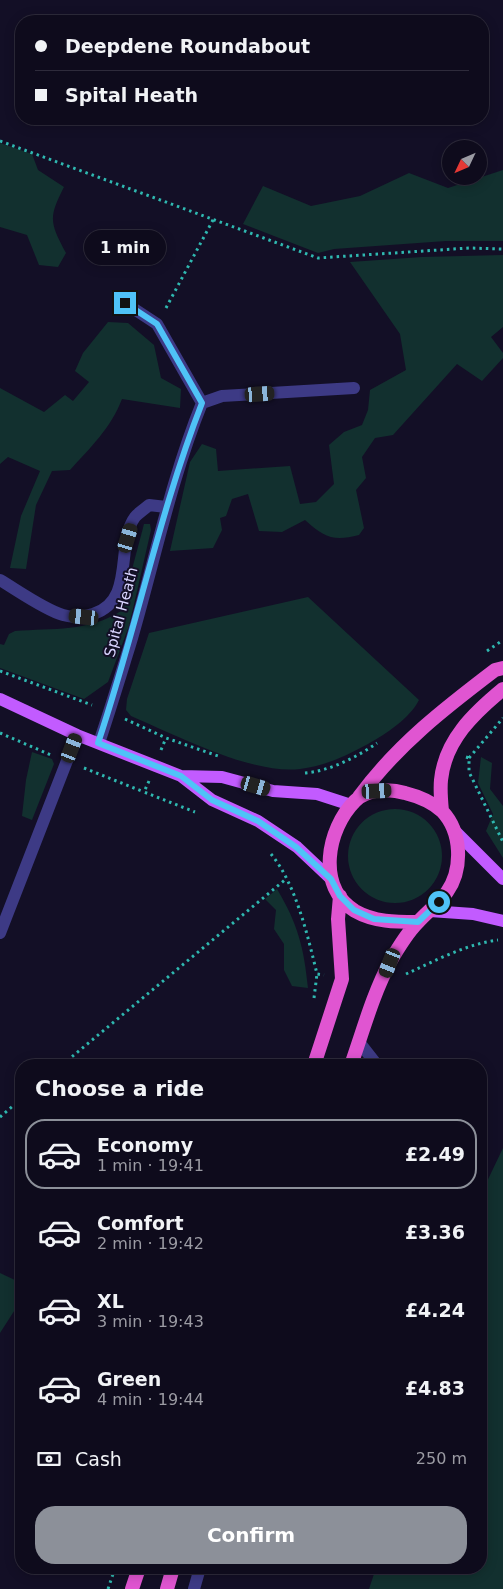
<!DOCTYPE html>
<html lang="en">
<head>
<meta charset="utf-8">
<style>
	body { margin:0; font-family:"DejaVu Sans",sans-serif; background:#1c1929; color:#f1f3f6; height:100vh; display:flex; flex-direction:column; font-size:19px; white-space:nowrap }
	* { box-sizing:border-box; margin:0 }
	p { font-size:16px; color:#9b9ba3 }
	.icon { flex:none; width:28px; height:28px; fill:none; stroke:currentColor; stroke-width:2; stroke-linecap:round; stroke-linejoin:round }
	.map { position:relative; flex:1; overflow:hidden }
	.drawer { position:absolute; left:15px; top:1059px; width:472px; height:515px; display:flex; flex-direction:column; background:#0e0b1c; border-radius:20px; box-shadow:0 2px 12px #0003,0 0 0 1px #2e2b3b }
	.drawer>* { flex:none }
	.top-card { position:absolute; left:15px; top:15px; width:474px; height:110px; border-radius:20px; box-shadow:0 2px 12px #0003,0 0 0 1px #2e2b3b; display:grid; align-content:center; height:110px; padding:0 20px; background:#0e0b1c }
	.needle { width:32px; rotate:226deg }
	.controls { position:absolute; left:442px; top:140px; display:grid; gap:10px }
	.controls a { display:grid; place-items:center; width:45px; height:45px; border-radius:50%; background:#0e0b1c; box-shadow:0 2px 12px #0003,0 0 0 1px #2e2b3b; font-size:25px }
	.end { position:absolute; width:22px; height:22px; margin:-11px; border:6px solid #4fc3f7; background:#111; box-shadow:0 0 0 2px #111 }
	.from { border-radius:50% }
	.bubble { position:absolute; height:35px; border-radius:18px; background:#0e0b1c; box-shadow:0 2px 12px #0003,0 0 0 1px #2e2b3b; font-size:16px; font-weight:800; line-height:35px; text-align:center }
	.car { position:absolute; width:15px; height:30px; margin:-15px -8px; border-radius:6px; box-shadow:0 0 4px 1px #0007; background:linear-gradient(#222 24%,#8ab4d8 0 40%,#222 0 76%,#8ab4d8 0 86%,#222 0) }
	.top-card b { display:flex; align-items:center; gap:18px; height:48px; font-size:19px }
	.top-card b+b { border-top:1px solid #2e2b3b }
	.top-card i { width:12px; height:12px; background:#f1f3f6 }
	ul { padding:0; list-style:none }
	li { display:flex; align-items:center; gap:15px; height:70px; margin:0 10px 8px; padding:0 10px; border:2px solid transparent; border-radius:20px }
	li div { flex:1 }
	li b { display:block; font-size:19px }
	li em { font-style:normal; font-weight:800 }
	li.current { border-color:#8c9099 }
	li>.icon { width:45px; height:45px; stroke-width:1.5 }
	h2 { padding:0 20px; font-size:22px; line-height:60px }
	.pay { display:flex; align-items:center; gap:12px; height:55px; padding:0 20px; font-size:19px }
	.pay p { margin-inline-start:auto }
	.cta { display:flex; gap:10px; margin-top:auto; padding:10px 20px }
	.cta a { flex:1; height:58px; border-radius:20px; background:#8c9099; color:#fff; font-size:20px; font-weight:800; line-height:58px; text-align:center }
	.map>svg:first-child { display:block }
	.green { fill:#12302f }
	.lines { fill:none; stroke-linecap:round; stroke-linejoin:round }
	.path { stroke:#2fb8b0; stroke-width:3; stroke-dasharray:2.5 4; stroke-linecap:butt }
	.service { stroke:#3d3a85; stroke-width:12 }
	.minor { stroke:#3d3a85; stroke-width:12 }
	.primary { stroke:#c25bff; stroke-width:12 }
	.trunk { stroke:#e055d1; stroke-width:14 }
	.route { stroke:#4fc3f7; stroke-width:6 }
	.labels { text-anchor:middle; stroke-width:4; stroke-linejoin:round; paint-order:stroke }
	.street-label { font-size:15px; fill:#d9d4ff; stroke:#130f26 }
</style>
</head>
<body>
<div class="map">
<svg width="503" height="1589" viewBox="0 0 503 1589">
	<rect width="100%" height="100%" fill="#130f26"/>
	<!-- green -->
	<path class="green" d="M0 143 32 154 38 170 64 187C48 218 50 223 66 253L58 267 39 265 27 235 0 227Z
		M503 170V241H446L334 249 318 253 243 224 263 186 311 206 360 196 409 173 448 188Z
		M503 255V327L491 337 503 353V358L482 381 457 364 393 435 375 438 362 457 366 478 356 490 364 528 359 535C333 542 324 537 305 520L282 532 259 531 248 494 232 499 226 516 220 518 222 530 213 548 170 551 190 462 202 444 216 449 218 471 290 466 300 504 316 502 334 484 329 445 344 432 362 425 368 410 370 390 406 370 400 334 350 262 422 257Z
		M108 322 128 323 154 345 161 378 181 389 180 408 122 399C111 428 90 448 70 470L52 471 36 505 26 569 10 568 21 516 40 471 8 457 0 464V388L44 412 65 395 73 401 89 382 75 371 83 353Z
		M144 524H150L151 530 129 626 108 682 84 699 0 668V644L4 645 9 634 15 631C53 628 88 632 121 611Z
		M308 597 419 700C410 718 386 734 368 744 346 756 325 766 300 769 252 775 176 735 131 716L126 710 127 699 149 633Z
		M32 752 52 759 54 764 32 820 22 816 26 780Z
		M481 757 492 763 490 789 503 806V858L486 831 493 814 478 783Z
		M348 856a47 47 0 1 1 94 0a47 47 0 1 1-94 0Z
		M277 889C298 924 304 948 308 988L292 986 284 970V944L274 929 276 910 265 899Z
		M503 1148V1589H369L376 1568H481V1194Z
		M0 1273 17 1281 18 1305 0 1333Z"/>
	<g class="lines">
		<!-- path -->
		<path class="path" d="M0 141 318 258 469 248 503 249
			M166 308 214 218
			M487 651 503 640
			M0 671 92 705
			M125 719 166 738 221 757
			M0 733 51 755
			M161 750 166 738
			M466 757 469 758V772L503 842
			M469 758 503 718
			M84 768 144 792
			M305 773C330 771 357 757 377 743
			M149 781 144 792 195 812
			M271 854C296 884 308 937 317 974L324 975
			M406 974C435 961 466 944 498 940
			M314 998 317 974
			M62 1065 286 879
			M0 1117 21 1099
			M108 1589 115 1568"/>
		<!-- service -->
		<path class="service" d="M0 580C17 590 45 610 63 615 73 618 84 617 93 614 136 601 115 544 135 517 138 513 145 509 149 505L166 507"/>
		<!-- minor -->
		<path class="minor" d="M202 403 222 396 354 388
			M99 743C110 710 120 677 130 645 154 564 170 482 202 403L157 324 125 303
			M0 933 77 735
			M359 1042 377 1065
			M194 1589 200 1568"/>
		<!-- primary -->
		<path class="primary" d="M0 699 77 735 181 776 212 800 258 821 297 847 331 879
			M181 776 222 777 273 791 317 794 351 805
			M455 831 503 879
			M430 911 473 914 503 921"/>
		<!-- trunk -->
		<path class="trunk" d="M359 797C397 745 445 708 495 670L503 668
			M442 811C441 801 440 790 441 780 445 740 474 713 503 689
			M314 1065 342 979 338 919 340 896
			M351 1065C363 1031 373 994 390 962 398 948 407 933 418 922 427 912 439 903 447 892 463 869 462 832 442 811 432 802 417 796 405 793 389 788 367 789 355 801 327 829 316 887 355 911 374 922 396 922 417 922
			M132 1589 139 1568
			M167 1589 173 1568"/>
	</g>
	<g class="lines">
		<!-- route -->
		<path class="route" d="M125 303 157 324 202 403C159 513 136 630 98 743L181 776 212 800 258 821 296 847 331 879 340 896 354 910 374 919 418 922 439 902"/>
	</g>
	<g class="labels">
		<!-- street labels -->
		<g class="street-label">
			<text transform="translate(121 612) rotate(-75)" y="5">Spital Heath</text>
		</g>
	</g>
</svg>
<div class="controls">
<a><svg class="needle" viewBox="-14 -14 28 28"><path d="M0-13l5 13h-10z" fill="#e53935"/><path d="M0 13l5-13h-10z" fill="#9b9ba3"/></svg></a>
</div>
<i class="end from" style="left:439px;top:902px"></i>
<i class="end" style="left:125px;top:303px"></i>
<div class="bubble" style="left:84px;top:230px;width:82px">1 min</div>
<i class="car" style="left:260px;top:394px;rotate:86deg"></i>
<i class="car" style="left:128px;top:538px;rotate:17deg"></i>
<i class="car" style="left:84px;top:617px;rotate:276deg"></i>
<i class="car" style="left:72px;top:748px;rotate:21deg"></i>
<i class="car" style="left:256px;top:786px;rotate:106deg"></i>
<i class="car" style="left:377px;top:791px;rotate:87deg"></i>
<i class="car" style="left:390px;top:963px;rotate:202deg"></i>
<div class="top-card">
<b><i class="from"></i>Deepdene Roundabout</b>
<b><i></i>Spital Heath</b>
</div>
<section class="drawer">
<h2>Choose a ride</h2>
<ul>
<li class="current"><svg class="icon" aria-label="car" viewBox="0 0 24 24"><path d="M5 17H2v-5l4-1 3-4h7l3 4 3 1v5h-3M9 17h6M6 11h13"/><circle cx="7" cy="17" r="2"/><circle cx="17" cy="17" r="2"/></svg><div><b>Economy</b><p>1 min · 19:41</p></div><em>£2.49</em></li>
<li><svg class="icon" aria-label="car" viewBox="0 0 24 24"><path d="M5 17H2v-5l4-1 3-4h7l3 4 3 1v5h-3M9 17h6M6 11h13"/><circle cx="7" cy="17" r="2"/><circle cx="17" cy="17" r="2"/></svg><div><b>Comfort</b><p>2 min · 19:42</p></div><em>£3.36</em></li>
<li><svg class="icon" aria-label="car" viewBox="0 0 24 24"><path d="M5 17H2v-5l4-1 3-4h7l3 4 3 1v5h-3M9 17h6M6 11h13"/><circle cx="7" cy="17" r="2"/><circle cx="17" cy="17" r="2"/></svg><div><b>XL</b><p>3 min · 19:43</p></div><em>£4.24</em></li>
<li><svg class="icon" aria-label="car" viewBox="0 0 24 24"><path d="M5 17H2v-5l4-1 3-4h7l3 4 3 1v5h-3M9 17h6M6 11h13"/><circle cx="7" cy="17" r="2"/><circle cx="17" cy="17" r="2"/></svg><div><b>Green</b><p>4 min · 19:44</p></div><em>£4.83</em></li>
</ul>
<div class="pay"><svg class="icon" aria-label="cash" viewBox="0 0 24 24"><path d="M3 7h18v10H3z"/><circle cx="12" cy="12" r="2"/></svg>Cash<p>250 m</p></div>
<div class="cta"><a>Confirm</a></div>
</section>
</div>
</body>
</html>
